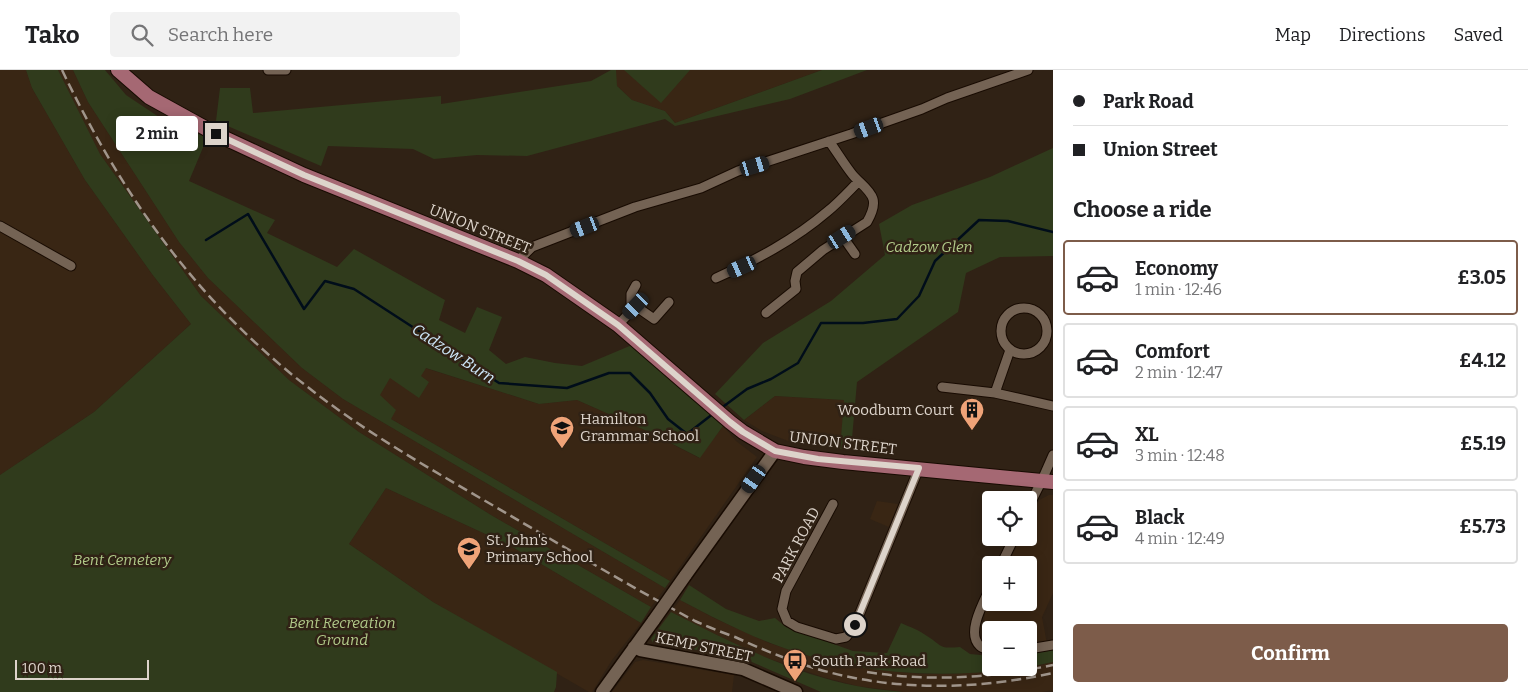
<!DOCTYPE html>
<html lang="en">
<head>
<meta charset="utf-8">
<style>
	body { margin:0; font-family:Bitter,serif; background:#f2f2f2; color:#202124; height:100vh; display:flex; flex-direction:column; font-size:19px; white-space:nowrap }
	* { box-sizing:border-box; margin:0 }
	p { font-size:16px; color:#757577 }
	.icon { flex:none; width:28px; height:28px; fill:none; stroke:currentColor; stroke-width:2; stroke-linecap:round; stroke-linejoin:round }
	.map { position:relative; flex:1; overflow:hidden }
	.panel { display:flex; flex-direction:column; background:#fff; width:475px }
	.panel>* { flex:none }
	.banner { display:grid; align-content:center; height:110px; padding:0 20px; background:#fff }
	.tools { position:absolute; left:982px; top:421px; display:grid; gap:10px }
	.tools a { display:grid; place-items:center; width:55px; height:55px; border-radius:5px; background:#fff; box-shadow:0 2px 12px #0003; font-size:25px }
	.scale { position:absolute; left:15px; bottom:12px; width:134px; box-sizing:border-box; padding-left:5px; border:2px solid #ddd4cb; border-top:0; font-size:14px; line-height:18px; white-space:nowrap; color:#ddd4cb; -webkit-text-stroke:4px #302215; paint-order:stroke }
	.end { position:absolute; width:22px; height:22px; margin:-11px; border:6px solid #ddd4cb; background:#111; box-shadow:0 0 0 2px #111 }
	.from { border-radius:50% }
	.bubble { position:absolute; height:35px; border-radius:5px; background:#fff; box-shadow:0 2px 12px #0003; font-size:16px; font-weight:700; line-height:35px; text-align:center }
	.car { position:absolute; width:15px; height:30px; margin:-15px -8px; border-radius:6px; box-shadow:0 0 4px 1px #0007; background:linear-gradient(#222 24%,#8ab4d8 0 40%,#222 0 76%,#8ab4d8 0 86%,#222 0) }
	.banner b { display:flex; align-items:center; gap:18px; height:48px; font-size:19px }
	.banner b+b { border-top:1px solid #e0e0e0 }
	.banner i { width:12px; height:12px; background:#202124 }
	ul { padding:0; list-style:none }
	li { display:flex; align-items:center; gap:15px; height:75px; margin:0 10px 8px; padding:0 10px; border:2px solid #e0e0e0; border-radius:5px }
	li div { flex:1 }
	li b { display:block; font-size:19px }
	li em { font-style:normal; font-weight:700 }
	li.active { border-color:#7d5c4a }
	li>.icon { width:45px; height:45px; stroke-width:1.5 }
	h2 { padding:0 20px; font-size:22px; line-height:60px }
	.action { display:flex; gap:10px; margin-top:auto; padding:10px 20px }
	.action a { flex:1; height:58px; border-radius:5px; background:#7d5c4a; color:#fff; font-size:20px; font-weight:700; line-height:58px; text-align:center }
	header { display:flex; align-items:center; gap:30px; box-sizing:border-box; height:70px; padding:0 25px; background:#fff; border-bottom:1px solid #e0e0e0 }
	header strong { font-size:24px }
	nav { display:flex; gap:28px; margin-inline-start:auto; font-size:18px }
	.search { width:350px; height:45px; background:#f2f2f2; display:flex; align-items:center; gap:12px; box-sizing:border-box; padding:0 18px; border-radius:5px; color:#757577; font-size:19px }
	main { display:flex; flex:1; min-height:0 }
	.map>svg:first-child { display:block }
	.built { fill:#392614 }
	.green { fill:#303b1c }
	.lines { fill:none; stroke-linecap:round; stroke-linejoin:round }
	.stream { stroke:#000d1a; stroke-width:2.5 }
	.street-casing { stroke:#180b02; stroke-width:11 }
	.secondary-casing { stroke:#180b02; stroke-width:15 }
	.primary-casing { stroke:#180b02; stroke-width:16 }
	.street { stroke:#746354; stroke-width:9 }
	.secondary { stroke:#746354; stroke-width:12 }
	.primary { stroke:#a56873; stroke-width:14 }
	.rail { stroke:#a0958b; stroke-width:2.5; stroke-dasharray:10 5; stroke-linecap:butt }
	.secondary-bridge-casing { stroke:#180b02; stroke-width:15; stroke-linecap:butt }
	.secondary-bridge { stroke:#746354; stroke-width:12 }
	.route { stroke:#ddd4cb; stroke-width:6 }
	.labels { text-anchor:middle; stroke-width:5; stroke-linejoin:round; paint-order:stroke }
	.street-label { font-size:15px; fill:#ddd4cb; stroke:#302215 }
	.park-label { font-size:15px; font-style:italic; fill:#b1ca89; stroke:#302215 }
	.poi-label { font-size:15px; fill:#ddd4cb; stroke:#302215; text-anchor:start }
	.water-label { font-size:16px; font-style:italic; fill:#cfe8fa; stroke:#302215 }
</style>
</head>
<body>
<header>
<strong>Tako</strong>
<div class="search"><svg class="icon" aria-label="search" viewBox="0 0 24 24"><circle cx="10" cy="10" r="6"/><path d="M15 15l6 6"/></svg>Search here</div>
<nav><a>Map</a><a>Directions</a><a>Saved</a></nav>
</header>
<main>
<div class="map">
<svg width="1053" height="622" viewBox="0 0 1053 622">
	<rect width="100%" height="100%" fill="#302215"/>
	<!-- built -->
	<path class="built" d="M0 0H26L32 18 85 110 152 204 191 254 94 342 0 405Z
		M58 0H73L88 32 179 172 208 208 302 298 343 329 665 518 651 537 491 445 359 362 289 310 201 226 100 84Z
		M616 0H822L675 53 665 41 632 30 617 16 615 7Z
		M340 252 425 298 539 334 577 330 647 361 699 388 723 356 736 371 757 387 670 511 391 349Z
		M775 326 845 330 840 379 796 374 762 361 744 350Z
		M386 418 509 475 641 553 612 590 592 622H589L433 532 349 474Z
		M1049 425H1053V523L1042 547 1047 574 1029 573V560H991V571H989L983 563 985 541 991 528V532H1029V495H1007L1021 468H1029V451L1039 430Z
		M877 431 898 434 889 457 870 449Z
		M680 530 714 548 769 573 803 584 855 597 919 604H952L1029 598 1053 592V620L1042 622H903L857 616 823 607 758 585 696 555 671 542Z
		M643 590 734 605 732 622H612L635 592Z"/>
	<!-- green -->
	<path class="green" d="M26 0H58L100 84 201 226 289 310 359 362 491 445 651 537 641 553 509 475 386 418 349 474 433 532 557 602 556 617 554 622H0V405L94 342 191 254 152 204 85 110 32 18Z
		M73 0H105L126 25 159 47 207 68 189 111 275 150 267 163 337 197 354 179 445 230 439 250 465 263 477 237 502 247 489 280 506 294 525 287 555 293 582 296 632 275 723 356 700 388 647 361 577 330 539 334 426 298 421 306 429 312 419 328 390 308 380 325 396 340 391 349 670 511 665 518 343 329 302 298 208 208 179 172 88 32Z
		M611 0H616L617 16 632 30 665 41 675 53 822 0H867L790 29 675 56 665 49 527 86 477 85 434 89 413 79 328 76 321 96 216 51 220 18H250L253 43 441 26V34L591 11Z
		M624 0H690L661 33Z
		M1053 78V186L1000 187 966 203 958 242 857 312 851 380 840 379 844 330 775 326 744 350 715 324 763 273 831 231 885 185 879 154 912 135 990 107Z
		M689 515 726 539 759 551 775 548 786 557 853 581 887 583 901 553C910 557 919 560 927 566 943 576 938 579 960 577L970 584 991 586V598H1023C926 611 834 603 744 562 722 552 701 541 680 530Z
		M671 542C730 572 791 603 857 616 872 619 888 620 903 622H821L740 587 653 573 651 569 653 566Z
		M1053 580V592L1029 597V584Z"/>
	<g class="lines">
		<!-- stream -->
		<path class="stream" d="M206 170 248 144 304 239 325 211 354 219 499 313 567 318 609 303H630L650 323 668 349 687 364 714 343
			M720 339 747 319 771 309 798 293 821 253H863L897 249 919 226 935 191 979 150 1008 151 1053 162"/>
		<defs>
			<path id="street" d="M268 0H286
				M0 156 71 196
				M843 167 855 184
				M518 191 532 177 635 137 701 118 738 101 851 64 922 39 947 28 1028 0
				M716 208C756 190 794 170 828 141 839 132 848 122 858 112
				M636 215 631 224V233L654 249 669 232
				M1001 261a23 23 0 1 1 46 0a23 23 0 1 1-46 0Z
				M766 243 796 219 795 211 797 202 823 180 867 152C871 145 875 136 873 129 870 119 858 112 852 104 844 94 837 82 829 71
				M618 255 636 236
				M942 317 995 323 1053 336
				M995 323 1010 280
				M833 434 786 521 782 539 787 551 797 557 836 569 846 567 855 555 919 398
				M1029 436 1042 410 1053 385
				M1001 495 1014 468
				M991 516C985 530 965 563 980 576 983 579 987 579 991 580
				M1029 579 1053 575"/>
			<path id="secondary" d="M685 506 775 381
				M634 577 640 580 743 599 796 622
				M602 622 654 550"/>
			<path id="primary" d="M118 0 149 27 216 64 304 105 518 191 546 205 618 255 730 352 743 362 775 381 804 387 843 392 1053 412"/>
		</defs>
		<!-- street casing -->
		<use href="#street" class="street-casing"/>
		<!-- secondary casing -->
		<use href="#secondary" class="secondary-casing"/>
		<!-- primary casing -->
		<use href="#primary" class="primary-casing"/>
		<!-- street -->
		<use href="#street" class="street"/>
		<!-- secondary -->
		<use href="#secondary" class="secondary"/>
		<!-- primary -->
		<use href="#primary" class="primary"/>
		<!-- rail -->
		<path class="rail" d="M62 0C106 92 162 181 235 253 258 276 284 299 309 318 374 369 452 411 523 453 566 478 608 503 651 527 666 535 680 543 695 551 708 557 721 562 735 567 770 583 807 598 845 606 914 621 985 618 1053 603
			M867 602C930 612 990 608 1053 595"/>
		<defs>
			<path id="secondary-bridge" d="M654 550 685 506"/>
		</defs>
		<!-- secondary-bridge casing -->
		<use href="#secondary-bridge" class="secondary-bridge-casing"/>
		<!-- secondary-bridge -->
		<use href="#secondary-bridge" class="secondary-bridge"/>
	</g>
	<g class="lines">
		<!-- route -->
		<path class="route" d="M216 64 304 105 518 191 546 205 618 255 730 352 743 362 775 381 818 389 919 398 855 555"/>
	</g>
	<!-- icons -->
	<defs>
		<symbol id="building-pin" viewBox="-11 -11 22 30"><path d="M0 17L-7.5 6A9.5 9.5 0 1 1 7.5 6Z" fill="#efa378" stroke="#302215"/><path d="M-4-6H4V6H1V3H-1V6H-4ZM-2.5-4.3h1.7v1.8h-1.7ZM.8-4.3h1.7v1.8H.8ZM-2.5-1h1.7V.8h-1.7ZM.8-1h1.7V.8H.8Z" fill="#111"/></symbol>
		<symbol id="school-pin" viewBox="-11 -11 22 30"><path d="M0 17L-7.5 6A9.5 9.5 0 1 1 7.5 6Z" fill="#efa378" stroke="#302215"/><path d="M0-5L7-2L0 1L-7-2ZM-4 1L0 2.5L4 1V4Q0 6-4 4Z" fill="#111"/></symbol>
		<symbol id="bus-pin" viewBox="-11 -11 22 30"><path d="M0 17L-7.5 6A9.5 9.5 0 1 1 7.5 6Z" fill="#efa378" stroke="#302215"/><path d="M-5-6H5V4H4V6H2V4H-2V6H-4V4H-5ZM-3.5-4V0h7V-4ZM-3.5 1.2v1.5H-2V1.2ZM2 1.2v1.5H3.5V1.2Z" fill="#111"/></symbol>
	</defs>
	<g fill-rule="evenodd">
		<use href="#building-pin" x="958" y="326" width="28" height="38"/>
		<use href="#school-pin" x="548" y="344" width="28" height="38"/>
		<use href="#school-pin" x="455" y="465" width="28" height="38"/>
		<use href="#bus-pin" x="781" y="577" width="28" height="38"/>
	</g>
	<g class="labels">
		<!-- street labels -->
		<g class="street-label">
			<text transform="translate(480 159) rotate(22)" y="5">UNION STREET</text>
			<text transform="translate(843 373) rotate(7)" y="5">UNION STREET</text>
			<text transform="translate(796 475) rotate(-62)" y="5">PARK ROAD</text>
			<text transform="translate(704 577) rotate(12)" y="5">KEMP STREET</text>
		</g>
		<!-- park labels -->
		<g class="park-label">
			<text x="929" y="182">Cadzow Glen</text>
			<text x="122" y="495">Bent Cemetery</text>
			<text x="342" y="558">Bent Recreation<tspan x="342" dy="17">Ground</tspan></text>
		</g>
		<!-- poi labels -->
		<g class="poi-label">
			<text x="954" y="345" text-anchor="end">Woodburn Court</text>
			<text x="580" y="354">Hamilton<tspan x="580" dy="17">Grammar School</tspan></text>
			<text x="486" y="475">St. John's<tspan x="486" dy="17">Primary School</tspan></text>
			<text x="812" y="596">South Park Road</text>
		</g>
		<!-- water labels -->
		<g class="water-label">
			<text transform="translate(454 283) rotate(33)" y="6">Cadzow Burn</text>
		</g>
	</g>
</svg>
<div class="tools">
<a><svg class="icon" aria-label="locate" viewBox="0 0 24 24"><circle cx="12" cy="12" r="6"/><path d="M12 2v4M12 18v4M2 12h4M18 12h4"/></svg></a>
<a>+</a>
<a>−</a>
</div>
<div class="scale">100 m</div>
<i class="end from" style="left:855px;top:555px"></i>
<i class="end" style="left:216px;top:64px"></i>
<div class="bubble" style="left:116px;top:46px;width:82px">2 min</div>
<i class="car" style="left:869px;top:58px;rotate:250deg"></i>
<i class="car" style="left:755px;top:96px;rotate:73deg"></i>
<i class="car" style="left:585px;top:157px;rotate:249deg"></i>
<i class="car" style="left:842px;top:167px;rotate:58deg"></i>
<i class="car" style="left:742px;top:197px;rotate:246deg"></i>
<i class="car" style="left:636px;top:236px;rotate:224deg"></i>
<i class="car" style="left:754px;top:409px;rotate:215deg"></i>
</div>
<section class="panel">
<div class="banner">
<b><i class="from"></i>Park Road</b>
<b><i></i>Union Street</b>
</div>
<h2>Choose a ride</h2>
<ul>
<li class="active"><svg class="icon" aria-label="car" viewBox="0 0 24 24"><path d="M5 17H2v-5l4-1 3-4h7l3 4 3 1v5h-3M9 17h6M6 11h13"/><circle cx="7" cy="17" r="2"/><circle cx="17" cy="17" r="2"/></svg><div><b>Economy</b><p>1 min · 12:46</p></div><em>£3.05</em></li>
<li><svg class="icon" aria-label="car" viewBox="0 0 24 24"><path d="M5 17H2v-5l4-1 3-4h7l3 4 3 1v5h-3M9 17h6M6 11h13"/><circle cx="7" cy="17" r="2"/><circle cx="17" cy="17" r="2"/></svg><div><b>Comfort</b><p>2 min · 12:47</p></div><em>£4.12</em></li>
<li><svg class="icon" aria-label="car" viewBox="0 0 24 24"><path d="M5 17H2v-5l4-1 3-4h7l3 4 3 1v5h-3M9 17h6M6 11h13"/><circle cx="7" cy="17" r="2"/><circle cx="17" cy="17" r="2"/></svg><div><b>XL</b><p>3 min · 12:48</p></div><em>£5.19</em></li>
<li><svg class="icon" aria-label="car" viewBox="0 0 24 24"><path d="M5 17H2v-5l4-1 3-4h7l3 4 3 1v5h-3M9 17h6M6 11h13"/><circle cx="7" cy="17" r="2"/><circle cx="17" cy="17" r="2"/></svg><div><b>Black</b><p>4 min · 12:49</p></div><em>£5.73</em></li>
</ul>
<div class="action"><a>Confirm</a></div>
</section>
</main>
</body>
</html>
